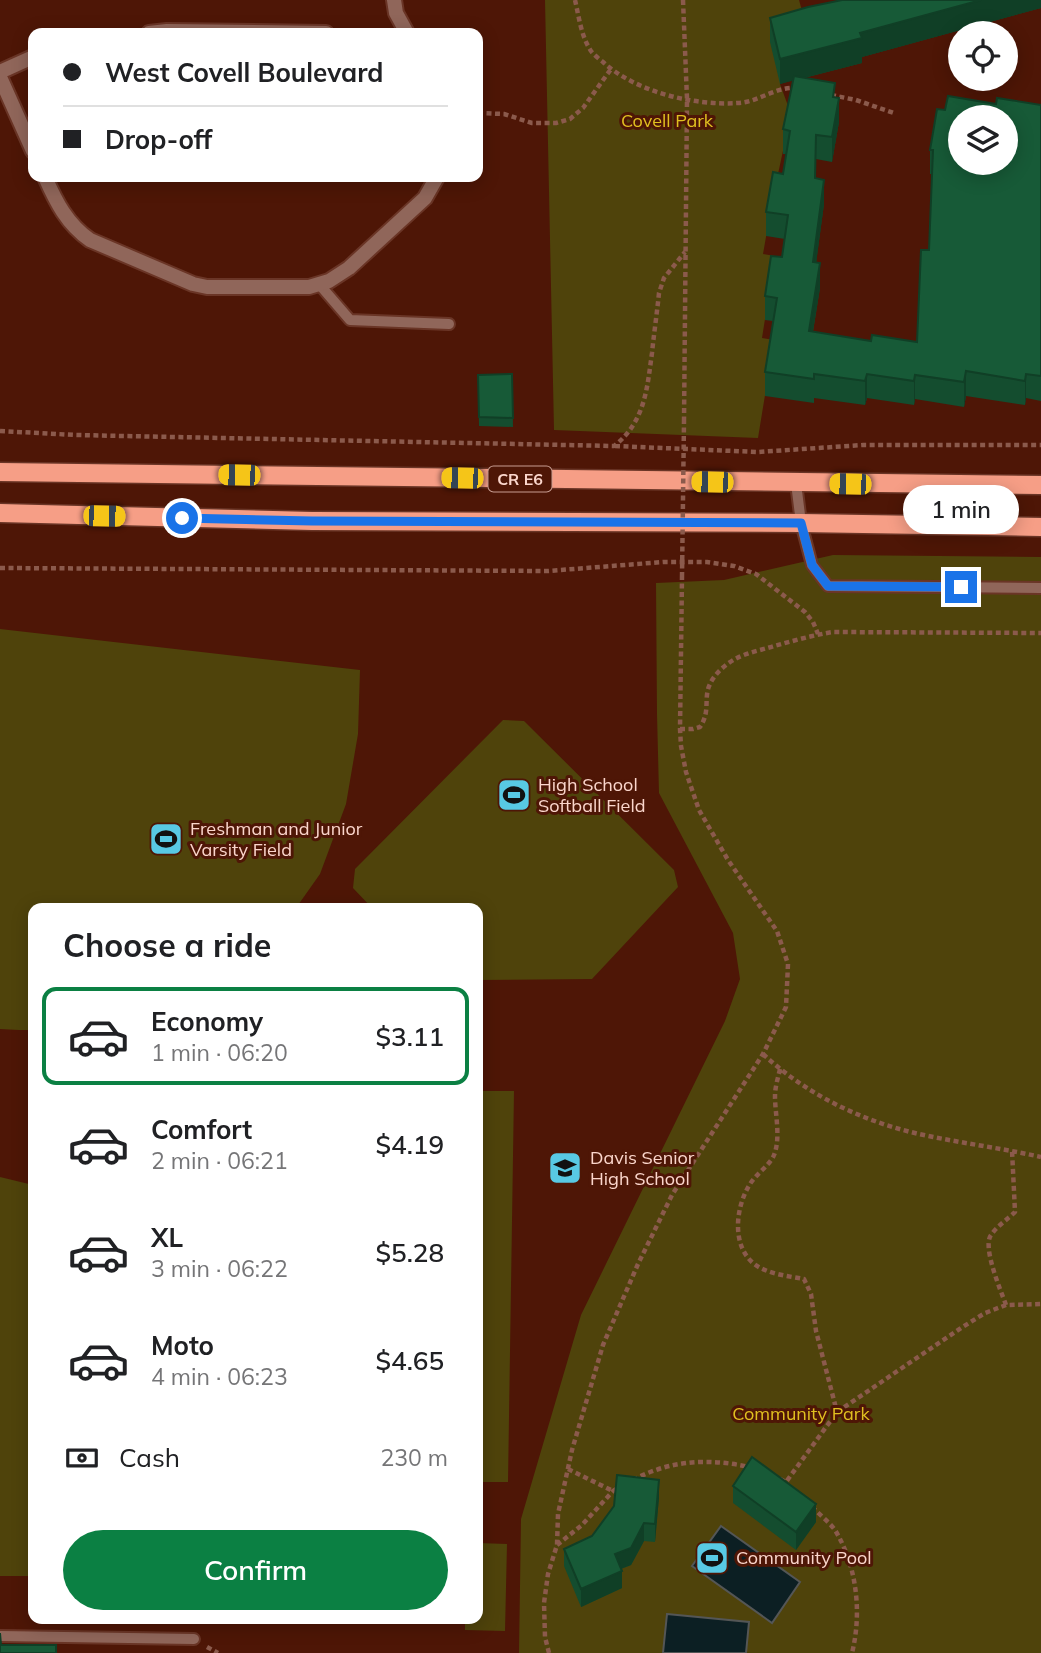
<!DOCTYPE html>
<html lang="en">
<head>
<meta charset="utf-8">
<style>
	body { margin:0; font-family:Mulish,sans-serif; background:#f2f2f2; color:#202124; height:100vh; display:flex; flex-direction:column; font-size:26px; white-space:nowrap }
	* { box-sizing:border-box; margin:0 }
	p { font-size:23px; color:#757577 }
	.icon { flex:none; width:38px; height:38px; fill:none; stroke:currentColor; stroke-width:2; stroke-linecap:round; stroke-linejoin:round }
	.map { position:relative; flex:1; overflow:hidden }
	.side { position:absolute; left:28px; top:903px; width:455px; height:721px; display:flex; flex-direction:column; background:#fff; border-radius:14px; box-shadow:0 4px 18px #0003 }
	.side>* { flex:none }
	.guide { position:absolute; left:28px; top:28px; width:455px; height:154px; border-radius:14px; box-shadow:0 4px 18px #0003; display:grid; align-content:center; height:154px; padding:0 35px; background:#fff }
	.fabs { position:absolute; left:948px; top:21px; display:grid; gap:14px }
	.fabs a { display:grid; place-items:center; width:70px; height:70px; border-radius:50%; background:#fff; box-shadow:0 4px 18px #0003; font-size:35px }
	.end { position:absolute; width:32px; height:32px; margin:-16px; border:9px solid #1a73e8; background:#fff; box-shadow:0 0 0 4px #fff }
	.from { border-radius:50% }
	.bubble { position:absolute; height:49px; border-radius:24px; background:#fff; box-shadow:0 4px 18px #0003; font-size:23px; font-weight:600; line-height:49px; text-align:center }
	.car { position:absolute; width:21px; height:42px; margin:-21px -10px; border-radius:9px; box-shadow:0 0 5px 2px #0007; background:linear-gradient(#f5c518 24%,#345 0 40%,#f5c518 0 76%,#345 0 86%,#f5c518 0) }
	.guide b { display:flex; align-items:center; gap:24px; height:66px; font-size:26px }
	.guide b+b { border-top:2px solid #e0e0e0 }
	.guide i { width:18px; height:18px; background:#202124 }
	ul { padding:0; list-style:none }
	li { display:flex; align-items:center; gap:21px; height:98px; margin:0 14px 10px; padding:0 21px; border:4px solid transparent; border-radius:14px }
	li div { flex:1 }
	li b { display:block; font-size:26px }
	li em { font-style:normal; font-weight:600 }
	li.selected { border-color:#0b8043 }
	li>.icon { width:63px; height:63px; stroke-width:1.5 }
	h2 { padding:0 35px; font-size:32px; line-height:84px }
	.pay { display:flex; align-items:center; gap:18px; height:77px; padding:0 35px; font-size:26px }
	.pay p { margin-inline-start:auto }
	.primary-button { display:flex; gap:14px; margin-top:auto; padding:14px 35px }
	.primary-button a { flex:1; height:80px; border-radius:42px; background:#0b8043; color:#fff; font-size:28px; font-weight:600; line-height:80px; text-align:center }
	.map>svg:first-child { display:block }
	.green { fill:#4f430b }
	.water { fill:#0c1f23; stroke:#545656; stroke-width:2 }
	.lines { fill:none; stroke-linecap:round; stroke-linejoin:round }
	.service-casing { stroke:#6a3526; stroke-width:14 }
	.minor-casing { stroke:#6a3526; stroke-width:18 }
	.primary-casing { stroke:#6a3526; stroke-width:21 }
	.path { stroke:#8b5a4c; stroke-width:4.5; stroke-dasharray:5 3.5; stroke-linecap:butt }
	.service { stroke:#90665a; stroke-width:10 }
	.minor { stroke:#90665a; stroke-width:14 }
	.primary { stroke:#f69e86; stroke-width:18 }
	.path-bridge { stroke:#8b5a4c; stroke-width:4.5; stroke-dasharray:5 3.5; stroke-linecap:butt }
	.wall { fill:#144d2f }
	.shaded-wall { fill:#103f26 }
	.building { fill:#175a37; stroke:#103f26; stroke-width:2; fill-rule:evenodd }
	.route { stroke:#1a73e8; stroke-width:9 }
	.labels { text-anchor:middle; stroke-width:6; stroke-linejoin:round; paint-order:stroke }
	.shield { fill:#4e1606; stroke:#c79c91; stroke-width:2 }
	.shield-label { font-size:16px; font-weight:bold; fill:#fbd6cc }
	.park-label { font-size:18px; fill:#e0c020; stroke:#4e1606 }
	.poi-label { font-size:18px; fill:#fbd6cc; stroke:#4e1606; text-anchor:start }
</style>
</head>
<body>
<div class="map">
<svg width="1041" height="1653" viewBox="0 0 1041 1653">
	<rect width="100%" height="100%" fill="#4e1606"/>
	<!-- green -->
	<path class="green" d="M545 0H799L808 32 780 84 791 114 773 197 763 254 775 256 762 338 774 340 758 438 554 430Z
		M833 555 1041 557V1653H519L521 1519 581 1315 725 1021 740 979 733 933 659 793 657 714 656 583 724 580Z
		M0 629 360 670 358 734 346 804 320 874 296 908H33V1030H19L0 1029Z
		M503 720 524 721 674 870 678 887 592 979 478 980V908H372L353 888 355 869Z
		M478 1091H514L508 1482H478Z
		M0 1177 33 1185V1576H0Z
		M478 1543 507 1544 505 1631 465 1630V1619H478Z"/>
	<!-- water -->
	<path class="water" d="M721 1526 800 1582 772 1623 692 1566Z
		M667 1614 749 1622 746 1653H663Z"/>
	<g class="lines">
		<defs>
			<path id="service" d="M319 284 350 320 449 324
				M796 483 801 523 812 565 828 586 1041 588
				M0 1636 194 1639"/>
			<path id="minor" d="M394 0 396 13 407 33
				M149 33 167 31 326 33
				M0 72 33 57
				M0 77 33 151
				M45 177C56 202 67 224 90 240L193 284 207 287H309L329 281 349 268 425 198 437 177"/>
			<path id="primary" d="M0 472 1041 485
				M0 513 312 521 801 523 1041 527"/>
		</defs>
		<!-- service casing -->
		<use href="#service" class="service-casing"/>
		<!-- minor casing -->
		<use href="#minor" class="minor-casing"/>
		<!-- primary casing -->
		<use href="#primary" class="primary-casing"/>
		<!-- path -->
		<path class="path" d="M575 0C579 17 581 36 591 51 594 55 599 59 603 62 636 92 694 106 738 103 758 102 775 87 795 88
			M683 0 687 99 684 421
			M831 95 856 100 894 113
			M478 113 504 114 532 123H556L570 119 583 108 611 69
			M0 431 76 435 614 446C645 422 647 389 652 353 654 333 657 313 659 293L664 278 685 252
			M615 446 758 452 863 445H1041
			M0 568 548 571 663 562H707L734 566 756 574 805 612 813 622 818 634
			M680 729H693L700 727C711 711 703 698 710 684 715 673 727 663 737 658 749 652 762 650 774 646 793 641 813 635 833 632L1041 633
			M763 1054C807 1095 862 1121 919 1134 960 1143 1001 1148 1041 1157
			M780 1069C778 1078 775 1087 775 1096 775 1114 781 1138 774 1155 770 1165 757 1173 750 1184 736 1206 731 1244 753 1263 766 1274 788 1276 804 1279L811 1294 816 1331 837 1412
			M1006 1305C1001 1291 982 1247 991 1235 997 1226 1008 1219 1015 1212L1012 1150
			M568 1469 613 1491
			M780 1479 786 1482 837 1412 961 1328 985 1313 1006 1305 1041 1304
			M633 1480C670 1460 709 1458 749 1467
			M812 1507C819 1514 829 1522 835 1530 857 1566 862 1613 852 1653
			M557 1545 582 1525 613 1491 619 1487
			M207 1647 218 1653
			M549 1653 545 1637 544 1603 548 1574 557 1545 558 1514 572 1450 603 1345 638 1264 672 1195 763 1054 786 1007 788 964 777 931 728 860 699 810 686 772 681 746 680 729 682 577"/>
		<!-- service -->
		<use href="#service" class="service"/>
		<!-- minor -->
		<use href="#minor" class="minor"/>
		<!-- primary -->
		<use href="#primary" class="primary"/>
		<!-- path-bridge -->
		<path class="path-bridge" d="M682 577 684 421"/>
	</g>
	<!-- wall -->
	<path class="wall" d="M1041 0V8L862 57V63L804 78 835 97 839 122 832 162 816 159V178L824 204 816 263 820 288 813 332 871 341 917 342 929 250 932 174H930V150L945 110 996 104 1041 105V401L1026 398 1025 405 966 396 964 407 915 399 914 405 867 398 865 405 814 398V403L765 396V372L773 321 765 320V296L782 257 785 239 766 236V212L783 174 786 154H783V129L793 80 780 84 770 42V18Z
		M512 374 513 427 479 426 478 375Z
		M733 1486 816 1522 796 1550 733 1503Z
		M659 1497 655 1542 644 1541 631 1565 621 1569 622 1588 581 1607 564 1566V1549L592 1536Z"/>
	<!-- shaded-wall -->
	<path class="shaded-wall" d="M981 0H1041V8L862 57V63L780 84V59L860 33Z
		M839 98V122L832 162V137Z
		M824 180V204L813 287V262Z
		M820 263V288L809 355V331Z
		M966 371V396L964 407V382Z
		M867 374V398L865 405V381Z
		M1026 374V398L1025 405V381Z
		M915 375V399L914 405V381Z
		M659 1480V1497L655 1542V1524Z
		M816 1504V1522L796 1550V1532Z
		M644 1523V1541L631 1565 615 1571V1554Z
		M622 1571V1588L581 1607V1589Z"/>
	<!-- building -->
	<path class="building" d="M842 0H981L860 33 862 38 780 59 770 18 808 7Z
		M794 76 835 83 833 97 839 98 832 137 816 135 815 178 824 180 813 262 820 263 809 331 871 341 872 335 917 342 921 250H929L933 150H930L937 109 945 110 948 96 996 104 997 98 1041 105V376L1026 374 1025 381 966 371 964 382 915 375 914 381 867 374 865 381 814 374V379L765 372 777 298 765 296 771 256 782 257 788 215 766 212 773 172 783 174 790 131 783 129ZM961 117H1006V163H961Z
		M512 374 513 418 479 417 478 375Z
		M752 1457 816 1504 796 1532 733 1486Z
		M617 1475 659 1480 655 1524 644 1523 631 1548 615 1554 622 1571 581 1589 564 1549 592 1536 614 1506Z
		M0 1633 1 1645H56V1653H0Z"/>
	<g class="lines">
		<!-- route -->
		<path class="route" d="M182 518 312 521 801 523 812 565 828 586 961 587"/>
	</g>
	<!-- icons -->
	<defs>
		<symbol id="stadium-square" viewBox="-11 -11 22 22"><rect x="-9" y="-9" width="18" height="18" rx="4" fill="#58c9e4" stroke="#4e1606"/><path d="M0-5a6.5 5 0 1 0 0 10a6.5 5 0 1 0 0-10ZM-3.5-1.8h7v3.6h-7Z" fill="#111"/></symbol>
		<symbol id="school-square" viewBox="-11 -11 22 22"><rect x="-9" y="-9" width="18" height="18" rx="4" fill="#58c9e4" stroke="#4e1606"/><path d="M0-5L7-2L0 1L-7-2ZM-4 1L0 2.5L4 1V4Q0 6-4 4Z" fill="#111"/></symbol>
	</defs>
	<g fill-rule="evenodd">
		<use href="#stadium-square" x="495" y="776" width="38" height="38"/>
		<use href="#stadium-square" x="147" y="820" width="38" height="38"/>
		<use href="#school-square" x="546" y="1149" width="38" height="38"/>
		<use href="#stadium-square" x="693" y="1539" width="38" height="38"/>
	</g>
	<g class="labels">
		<!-- shield labels -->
		<rect class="shield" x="488.5" y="466.5" width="63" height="25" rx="5"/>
		<g class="shield-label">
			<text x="520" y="485">CR E6</text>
		</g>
		<!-- park labels -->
		<g class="park-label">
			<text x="667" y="127">Covell Park</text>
			<text x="801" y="1420">Community Park</text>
		</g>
		<!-- poi labels -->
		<g class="poi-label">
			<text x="538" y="791">High School<tspan x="538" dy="21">Softball Field</tspan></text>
			<text x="190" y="835">Freshman and Junior<tspan x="190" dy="21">Varsity Field</tspan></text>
			<text x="590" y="1164">Davis Senior<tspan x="590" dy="21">High School</tspan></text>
			<text x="736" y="1564">Community Pool</text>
		</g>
	</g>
</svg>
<div class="fabs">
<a><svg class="icon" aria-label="locate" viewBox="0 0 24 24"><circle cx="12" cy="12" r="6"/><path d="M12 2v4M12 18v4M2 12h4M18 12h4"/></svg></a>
<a><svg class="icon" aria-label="layers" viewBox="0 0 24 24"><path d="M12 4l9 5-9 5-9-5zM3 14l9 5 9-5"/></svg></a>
</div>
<i class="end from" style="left:182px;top:518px"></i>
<i class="end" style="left:961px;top:587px"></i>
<div class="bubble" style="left:903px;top:485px;width:116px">1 min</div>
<i class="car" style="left:239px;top:475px;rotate:271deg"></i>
<i class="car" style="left:462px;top:478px;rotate:271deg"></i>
<i class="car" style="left:712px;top:482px;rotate:271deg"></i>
<i class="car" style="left:850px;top:484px;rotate:271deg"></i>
<i class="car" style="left:104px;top:516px;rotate:91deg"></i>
<div class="guide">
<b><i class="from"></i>West Covell Boulevard</b>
<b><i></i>Drop-off</b>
</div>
<section class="side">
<h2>Choose a ride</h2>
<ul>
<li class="selected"><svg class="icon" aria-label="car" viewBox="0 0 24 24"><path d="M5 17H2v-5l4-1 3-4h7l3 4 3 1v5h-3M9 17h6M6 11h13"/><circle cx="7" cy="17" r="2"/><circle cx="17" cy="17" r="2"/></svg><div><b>Economy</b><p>1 min · 06:20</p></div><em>$3.11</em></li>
<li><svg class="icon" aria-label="car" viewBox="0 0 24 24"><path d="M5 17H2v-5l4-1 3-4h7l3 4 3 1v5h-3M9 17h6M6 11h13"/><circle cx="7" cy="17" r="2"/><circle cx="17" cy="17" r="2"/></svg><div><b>Comfort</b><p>2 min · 06:21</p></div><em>$4.19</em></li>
<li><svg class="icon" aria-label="car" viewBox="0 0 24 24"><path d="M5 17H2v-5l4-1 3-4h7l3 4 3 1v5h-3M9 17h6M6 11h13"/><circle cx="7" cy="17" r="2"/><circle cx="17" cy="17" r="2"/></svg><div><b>XL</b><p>3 min · 06:22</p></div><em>$5.28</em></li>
<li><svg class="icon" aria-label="car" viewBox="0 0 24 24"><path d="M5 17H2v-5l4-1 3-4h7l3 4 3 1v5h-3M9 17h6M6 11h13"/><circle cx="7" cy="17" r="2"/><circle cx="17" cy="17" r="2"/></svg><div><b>Moto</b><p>4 min · 06:23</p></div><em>$4.65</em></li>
</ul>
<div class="pay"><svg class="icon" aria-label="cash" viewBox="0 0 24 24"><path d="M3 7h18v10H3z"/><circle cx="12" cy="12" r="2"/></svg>Cash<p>230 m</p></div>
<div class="primary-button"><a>Confirm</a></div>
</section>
</div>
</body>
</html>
